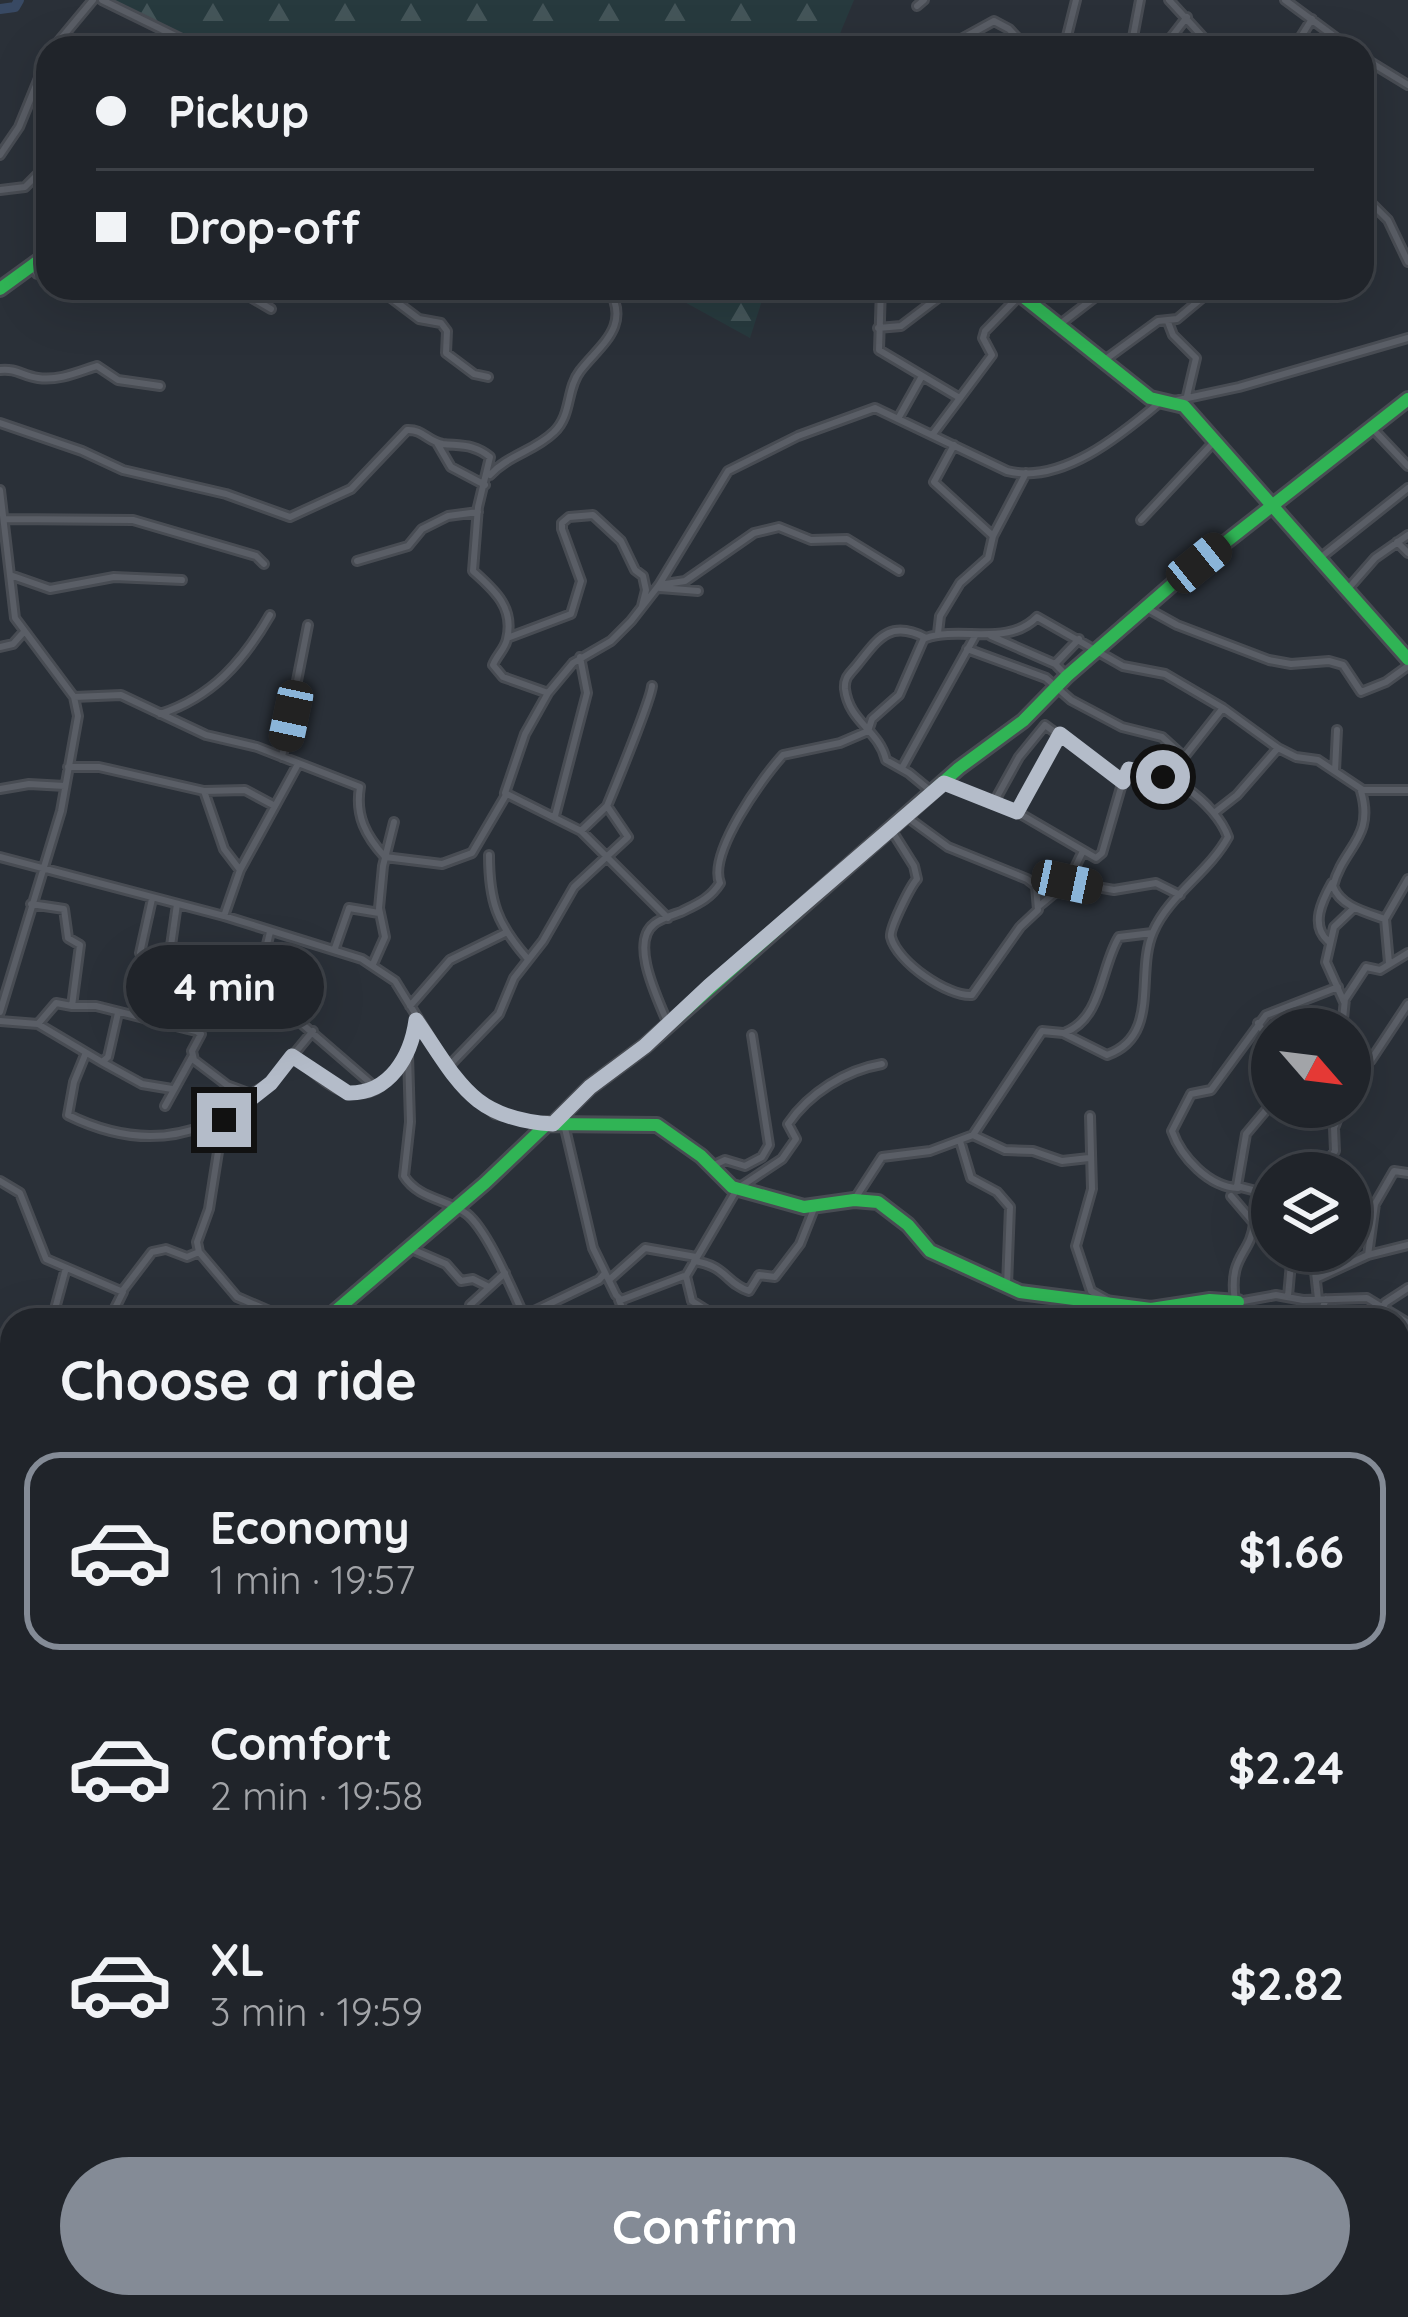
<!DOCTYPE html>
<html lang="en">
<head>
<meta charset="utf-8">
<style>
	body { margin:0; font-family:Quicksand,sans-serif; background:#282c32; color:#f1f3f6; height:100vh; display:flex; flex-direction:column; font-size:45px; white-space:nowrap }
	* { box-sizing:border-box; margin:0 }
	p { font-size:39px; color:#a2a4a8 }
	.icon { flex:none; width:66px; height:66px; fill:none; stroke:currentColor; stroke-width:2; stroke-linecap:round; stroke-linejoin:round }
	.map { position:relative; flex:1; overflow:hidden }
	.side { position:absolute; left:0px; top:1308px; width:1410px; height:1011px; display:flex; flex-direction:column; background:#20242a; border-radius:36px 36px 0 0; box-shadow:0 12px 48px #0002,0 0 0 3px #3d4147 }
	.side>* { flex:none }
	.banner { position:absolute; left:36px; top:36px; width:1338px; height:264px; border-radius:36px; box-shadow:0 12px 48px #0002,0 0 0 3px #3d4147; display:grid; align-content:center; height:264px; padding:0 60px; background:#20242a }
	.needle { width:78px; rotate:118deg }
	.tools { position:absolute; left:1251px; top:1008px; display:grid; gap:24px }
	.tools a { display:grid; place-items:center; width:120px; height:120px; border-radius:50%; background:#20242a; box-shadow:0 12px 48px #0002,0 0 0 3px #3d4147; font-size:60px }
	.end { position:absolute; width:54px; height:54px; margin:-27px; border:15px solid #b4bcc9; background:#111; box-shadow:0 0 0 6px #111 }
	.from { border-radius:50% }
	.bubble { position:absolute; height:84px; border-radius:42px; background:#20242a; box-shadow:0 12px 48px #0002,0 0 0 3px #3d4147; font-size:39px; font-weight:700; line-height:84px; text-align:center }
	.car { position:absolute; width:36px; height:72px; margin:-36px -18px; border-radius:15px; box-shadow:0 0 9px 3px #0007; background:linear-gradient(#222 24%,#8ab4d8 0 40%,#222 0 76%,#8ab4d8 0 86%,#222 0) }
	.banner b { display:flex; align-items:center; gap:42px; height:114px; font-size:45px }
	.banner b+b { border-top:3px solid #3d4147 }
	.banner i { width:30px; height:30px; background:#f1f3f6 }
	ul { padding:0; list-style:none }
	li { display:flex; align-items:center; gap:36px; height:198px; margin:0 24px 18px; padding:0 36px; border:6px solid transparent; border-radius:36px }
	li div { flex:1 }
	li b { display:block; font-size:45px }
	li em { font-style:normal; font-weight:700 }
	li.on { border-color:#848b96 }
	li>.icon { width:108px; height:108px; stroke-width:1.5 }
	h2 { padding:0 60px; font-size:54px; line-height:144px }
	.cta { display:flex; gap:24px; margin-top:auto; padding:24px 60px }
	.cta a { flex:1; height:138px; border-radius:72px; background:#848b96; color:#fff; font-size:48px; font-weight:700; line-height:138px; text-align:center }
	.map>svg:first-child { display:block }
	.forest { fill:url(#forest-firs) }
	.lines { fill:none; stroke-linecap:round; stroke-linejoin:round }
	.stream { stroke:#384963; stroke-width:3 }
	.river { stroke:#384963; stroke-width:10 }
	.street-casing { stroke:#484c53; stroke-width:12 }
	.fast-casing { stroke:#484c53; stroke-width:18 }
	.street { stroke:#5a5e66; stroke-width:6 }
	.fast { stroke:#30b455; stroke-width:12 }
	.route { stroke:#b4bcc9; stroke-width:15 }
</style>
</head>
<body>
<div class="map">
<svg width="1408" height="2317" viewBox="0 0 1408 2317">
	<defs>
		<pattern id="forest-firs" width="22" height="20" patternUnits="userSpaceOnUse" patternTransform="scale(3)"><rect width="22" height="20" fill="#273a3e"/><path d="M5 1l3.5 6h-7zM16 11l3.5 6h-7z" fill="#445559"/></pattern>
	</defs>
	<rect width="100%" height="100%" fill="#2a3038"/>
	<!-- forest -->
	<path class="forest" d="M111 0H854L834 48H204Z
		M659 288H766L750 338Z"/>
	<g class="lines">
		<!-- stream -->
		<path class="stream" d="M0 2225 12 2226"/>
		<!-- river -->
		<path class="river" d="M0 9 15 7 19 0"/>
		<defs>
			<path id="street" d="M102 0 200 48
				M1169 0 1213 48
				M1285 0 1350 48
				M917 6 924 0
				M935 44 954 43 994 21 1009 29 1027 48
				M53 48 93 0
				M1064 48 1076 0
				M1131 48 1140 0
				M1163 48 1187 17
				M1294 48 1312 19
				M1362 57 1408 85
				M0 155 19 127 48 56
				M0 190 25 187 48 164
				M1362 194 1388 220 1408 262
				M32 266 37 274 48 273
				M235 288 271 309
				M378 288 419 319 441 323 447 331 446 353 474 374 488 377
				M881 288 879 350 958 397
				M1168 322 1173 335 1196 358 1187 396
				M1059 325 1107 288
				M878 328 901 326 951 288
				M1106 359 1158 321 1177 319 1214 288
				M0 370C16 368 23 376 38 378 59 381 78 372 97 366L118 380 160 386
				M1169 402 1239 387 1408 338
				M899 417 922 376
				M0 423 82 451 123 470 226 494 290 517 351 489 407 430C423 429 428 442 443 444 462 446 474 444 490 457L478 507 473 571C493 589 515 607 507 639 505 649 497 655 493 665L503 677 548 693
				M1370 426 1408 466
				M933 434 992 355 983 338 985 331 1021 294
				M437 443 451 467 485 485
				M954 445 934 482 993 536
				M490 475C508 455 535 451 554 432 572 415 566 389 580 371 600 345 632 326 608 288
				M0 490 15 618 74 697 78 716 61 811 0 1012
				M5 519 133 520 256 556 264 564
				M1141 520 1213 443
				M1397 542 1408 553
				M1320 558 1408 488
				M357 561 408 546 422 529 448 516 478 512
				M10 575 50 589 114 577 182 580
				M659 585 685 581 754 533 779 527 811 540 847 539 899 571
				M660 588 698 591
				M1347 590 1375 558 1408 535
				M1148 609 1177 625 1269 660 1291 664 1329 661 1343 665 1361 692 1386 682 1408 666
				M938 633 940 616 960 583 988 558 993 536 1026 473
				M991 636 1055 664 1067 676
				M510 637 571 614 581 581 562 529V523L569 517 593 515 621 541 635 570 643 576 646 590 642 606
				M0 647 13 644 22 634
				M967 649 1046 678 1071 700 1122 727 1162 737 1184 757 1222 709
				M1055 664 1079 639
				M74 697 121 695 206 735 257 747 360 787C355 816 366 836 385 857L442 864 472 853 506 795
				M160 714C212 697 243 662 270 615
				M282 757 308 625
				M68 767H99L204 791 224 849 240 870
				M902 768 975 636
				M1335 771 1337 730
				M0 789 29 784 65 786
				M204 791 245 790 273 805
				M1361 791C1375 838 1343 847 1333 886 1340 906 1365 912 1385 919
				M932 792 909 773 886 760C879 730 849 722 845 689 844 677 850 674 857 665 878 639 889 619 926 638 961 626 1008 647 1037 617L1123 666 1165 674 1223 708 1278 748 1296 757 1318 760 1363 790H1408
				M993 804 1019 757 1045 725 1123 782
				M1017 812 1060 734
				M1214 813 1237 795 1278 748
				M555 816 587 693 580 657
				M581 831 607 806
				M892 831 914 866 917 879C910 887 889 929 891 937 897 962 948 997 972 995L1020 927 1038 910 1036 886 1027 879 948 847 907 817
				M489 855C489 901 497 924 527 958
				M0 857 224 916 362 959 395 981 448 1067 475 1098 495 1114 544 1124
				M1068 882 1114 890 1156 883 1180 895
				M31 904 64 909 68 938 80 945 72 1006 56 1003 38 1024
				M1039 906 1068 882 1083 851
				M224 916 240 870 298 764
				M668 918 581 831 505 793 525 734 548 693 573 663 611 641 631 621 659 585 728 471 798 436 875 408 1007 471C1061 485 1121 435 1159 403
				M270 932 257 985 375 1087
				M1328 941C1310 925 1322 901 1332 883
				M335 948 349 908 379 913
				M140 953 152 899
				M1389 963 1385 919 1408 879
				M373 964 385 937 379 908 383 866 394 822
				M1344 1002 1326 962 1334 927 1354 908
				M72 1006H96L196 1031 201 1034 192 1051 194 1060 227 1085 251 1094 270 1083 313 1031
				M410 1006 450 960 505 933
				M0 1021 38 1024 102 1062 108 1057 118 1013
				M160 1022 177 904
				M1258 1023 1272 1045
				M668 1024C659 1001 629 943 654 924 661 918 673 915 681 912 697 904 710 899 720 883 708 853 762 778 783 755L840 743 868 731 872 719 899 695 924 638
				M1342 1029 1345 999 1366 967 1380 970 1408 953
				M1066 1032C1102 1018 1101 966 1119 937L1152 933
				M85 1055 74 1082 68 1115C135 1148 198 1143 256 1094
				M408 1055 410 1122 404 1176C418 1199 448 1199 467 1214 489 1232 513 1293 526 1320
				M294 1057C310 1068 330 1090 350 1093 388 1100 411 1053 416 1023
				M102 1062 142 1084 172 1089
				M448 1067 499 1014 514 978 543 941 574 887 628 837 607 806C615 787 651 699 652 686
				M1350 1077 1371 1060 1408 1004
				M1272 1103 1246 1134 1237 1186 1256 1191 1272 1212
				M165 1106 192 1057
				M1090 1116 1092 1189 1076 1246 1091 1291 1111 1302
				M223 1120 209 1209 197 1242 199 1252 237 1297 290 1320
				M564 1124 593 1248 616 1295 621 1300 684 1276
				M973 1135 1005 1150 1033 1151 1062 1161 1089 1158
				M960 1141 971 1178 997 1192 1010 1207 1007 1286
				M712 1166 725 1160 745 1166 762 1157 769 1145 752 1035
				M1319 1173 1335 1151 1334 1128 1342 1107
				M0 1181 20 1193 46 1259 123 1292 109 1320
				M1238 1188C1209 1187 1181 1157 1172 1131L1191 1094 1211 1090 1266 1015 1338 987
				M1231 1196 1254 1223C1251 1255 1228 1255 1235 1301
				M854 1200 882 1157 930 1151 973 1135 1042 1031 1063 1033 1107 1055C1161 1036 1135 973 1153 932 1169 895 1209 872 1228 837 1216 803 1164 764 1126 770L1102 853 1096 858 1017 812 945 783
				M409 1248 446 1264 461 1281 473 1279 487 1286
				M1292 1252 1315 1272 1318 1299
				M1368 1255 1375 1204 1394 1171 1408 1173
				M694 1261C727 1266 725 1283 749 1291L759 1275 775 1277 800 1244 815 1206
				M1318 1278 1368 1255 1408 1245
				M609 1280 645 1248 696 1257
				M123 1290 152 1252 166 1249 187 1257 199 1252
				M1288 1296 1292 1252
				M619 1300 627 1320
				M524 1316 599 1280 605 1273
				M52 1320 66 1268
				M467 1320 470 1305 505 1273
				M722 1320 692 1301 686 1276 737 1189 782 1159 796 1139 788 1124C809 1093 846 1070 882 1064
				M798 1320H828
				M1222 1320 1238 1302 1276 1295 1303 1300 1367 1298 1408 1323
				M1318 1320 1326 1299
				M1378 1320 1385 1303 1408 1288
				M0 1356 12 1360
				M1398 1478 1408 1435
				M0 1514 12 1513
				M0 1559 12 1569
				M1398 1578 1408 1573
				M1398 1635H1408
				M0 1732 12 1728
				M0 1735 12 1754
				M1398 1755 1408 1760
				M0 1833 12 1831
				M1398 1879 1408 1877
				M0 1968 12 1963
				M1398 1997H1408
				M0 2045 12 2027
				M1398 2048 1408 2051
				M1398 2126 1408 2131
				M1398 2198 1408 2203
				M0 2230 12 2245
				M1398 2276 1408 2256
				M121 2307 127 2317
				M686 2307 690 2317
				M938 2307 949 2317
				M1222 2307 1229 2317
				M570 2312 573 2307
				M0 2313 12 2286
				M173 2317 175 2307
				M437 2317 441 2307
				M517 2317 523 2307
				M653 2317 664 2307
				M1304 2317 1307 2307
				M1377 2317 1384 2307"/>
			<path id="fast" d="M1012 288 1150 398 1184 406 1408 659
				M0 289 48 254
				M553 1124 590 1087 645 1046 959 768 1023 721 1067 676 1175 582 1408 399
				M325 1320 485 1183 547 1124 657 1125 701 1156 732 1187 804 1207 854 1200 878 1202 908 1225 930 1251 1020 1292 1151 1309 1210 1300 1238 1302
				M0 1603 12 1594"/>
		</defs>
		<!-- street casing -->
		<use href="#street" class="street-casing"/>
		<!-- fast casing -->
		<use href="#fast" class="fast-casing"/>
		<!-- street -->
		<use href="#street" class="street"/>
		<!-- fast -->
		<use href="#fast" class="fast"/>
	</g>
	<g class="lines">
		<!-- route -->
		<path class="route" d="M224 1120 271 1083 292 1056 348 1093C390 1094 411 1056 416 1020 459 1082 471 1119 553 1124L590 1087 645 1046 709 986 944 783 1017 812 1060 734 1123 782 1129 769 1163 777"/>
	</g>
</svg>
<div class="tools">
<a><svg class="needle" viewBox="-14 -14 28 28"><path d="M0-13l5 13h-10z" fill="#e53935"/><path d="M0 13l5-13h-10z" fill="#a2a4a8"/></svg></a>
<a><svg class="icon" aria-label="layers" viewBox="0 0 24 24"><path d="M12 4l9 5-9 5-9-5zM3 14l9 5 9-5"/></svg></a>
</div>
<i class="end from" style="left:1163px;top:777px"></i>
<i class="end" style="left:224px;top:1120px"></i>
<div class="bubble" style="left:126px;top:945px;width:198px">4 min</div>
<i class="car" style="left:1199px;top:563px;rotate:51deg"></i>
<i class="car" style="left:291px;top:716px;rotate:192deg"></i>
<i class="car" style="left:1067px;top:882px;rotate:102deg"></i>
<div class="banner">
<b><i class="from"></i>Pickup</b>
<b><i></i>Drop-off</b>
</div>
<section class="side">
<h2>Choose a ride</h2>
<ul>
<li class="on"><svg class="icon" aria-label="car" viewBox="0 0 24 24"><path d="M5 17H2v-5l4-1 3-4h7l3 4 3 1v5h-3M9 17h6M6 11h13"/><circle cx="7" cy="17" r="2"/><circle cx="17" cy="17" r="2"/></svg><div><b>Economy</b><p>1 min · 19:57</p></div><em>$1.66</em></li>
<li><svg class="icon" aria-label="car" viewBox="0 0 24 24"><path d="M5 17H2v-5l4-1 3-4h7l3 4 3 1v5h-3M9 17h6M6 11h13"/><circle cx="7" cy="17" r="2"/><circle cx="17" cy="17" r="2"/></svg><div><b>Comfort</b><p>2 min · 19:58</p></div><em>$2.24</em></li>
<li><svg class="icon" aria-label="car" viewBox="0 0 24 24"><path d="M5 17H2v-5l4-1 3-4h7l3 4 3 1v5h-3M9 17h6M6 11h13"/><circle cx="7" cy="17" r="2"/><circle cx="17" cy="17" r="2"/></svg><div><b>XL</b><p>3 min · 19:59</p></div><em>$2.82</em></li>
</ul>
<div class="cta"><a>Confirm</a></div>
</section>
</div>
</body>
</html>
